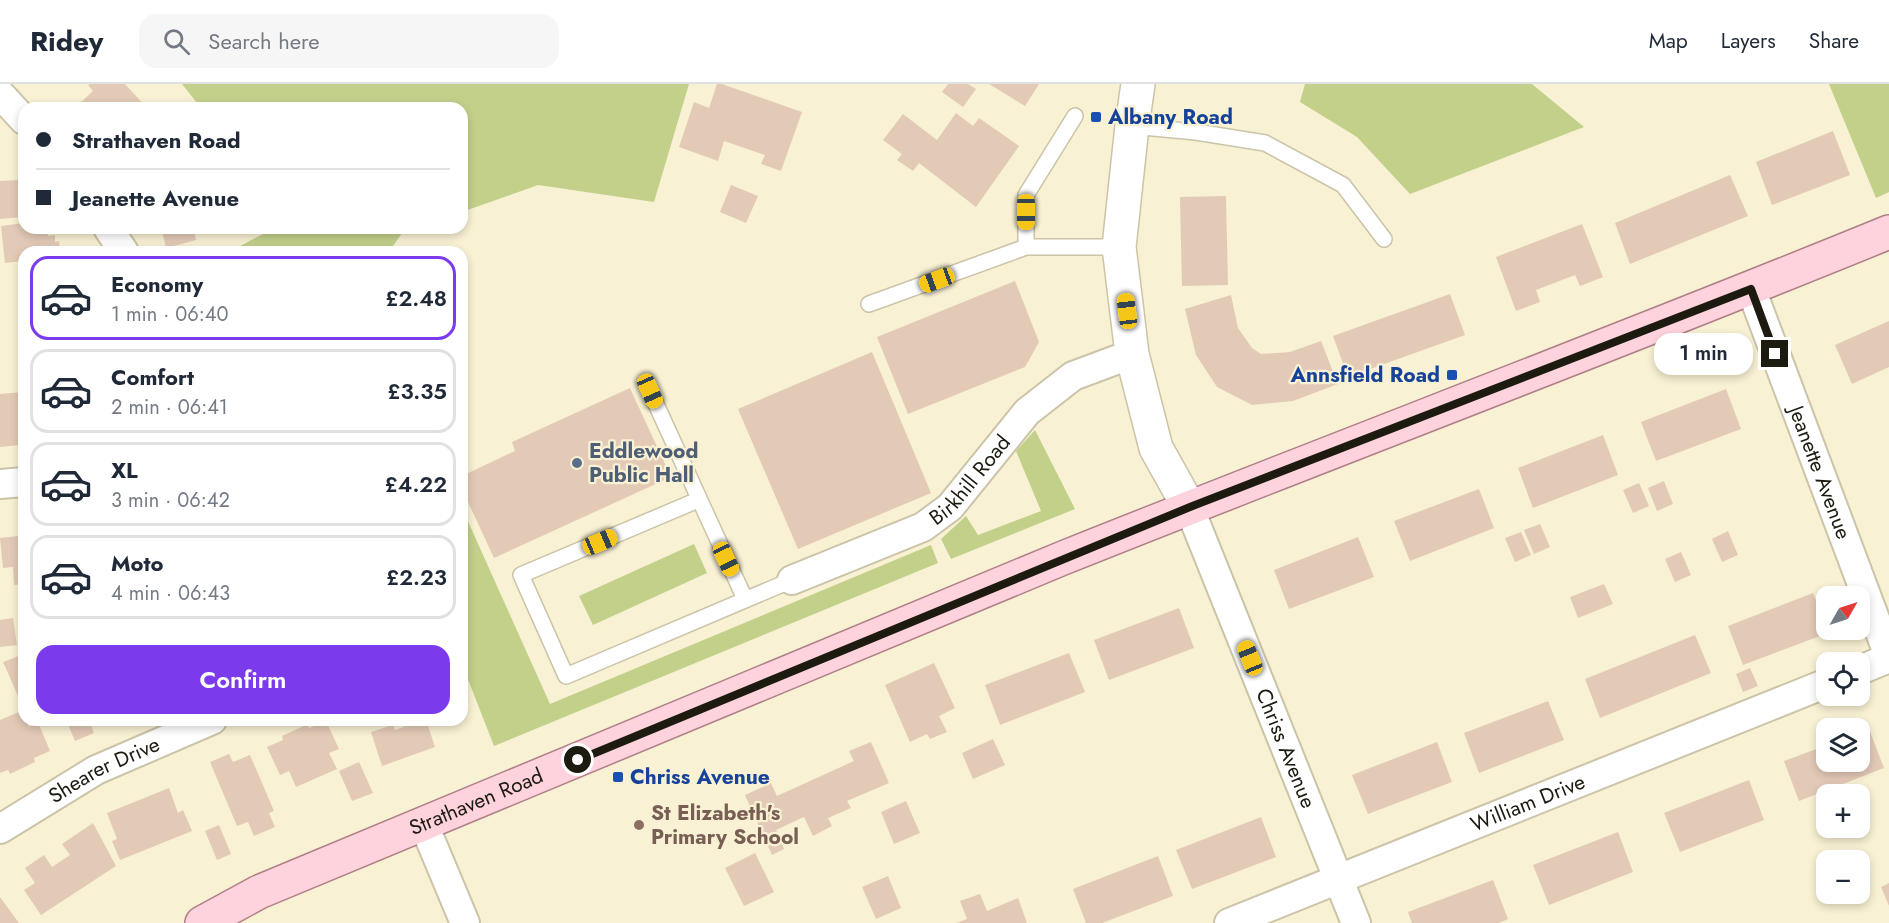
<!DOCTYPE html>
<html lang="en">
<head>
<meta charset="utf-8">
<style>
	body { margin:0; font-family:Jost,sans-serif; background:#f6f6f7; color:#1f2937; height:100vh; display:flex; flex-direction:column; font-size:22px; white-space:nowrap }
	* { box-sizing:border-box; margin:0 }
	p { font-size:20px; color:#747a83 }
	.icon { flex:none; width:33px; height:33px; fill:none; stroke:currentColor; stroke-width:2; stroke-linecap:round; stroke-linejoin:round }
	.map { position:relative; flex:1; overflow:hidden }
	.details { position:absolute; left:18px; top:162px; width:450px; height:480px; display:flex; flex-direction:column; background:#fff; border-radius:18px; box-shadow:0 3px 9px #0003 }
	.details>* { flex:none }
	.banner { position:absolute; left:18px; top:18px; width:450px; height:132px; border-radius:18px; box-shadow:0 3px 9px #0003; display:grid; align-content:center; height:132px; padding:0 18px; background:#fff }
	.needle { width:39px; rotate:51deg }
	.fabs { position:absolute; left:1816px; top:502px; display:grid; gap:12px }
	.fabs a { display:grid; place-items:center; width:54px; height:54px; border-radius:12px; background:#fff; box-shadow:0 3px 9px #0003; font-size:30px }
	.end { position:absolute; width:27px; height:27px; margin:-14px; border:8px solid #1d1a10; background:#fff; box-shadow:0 0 0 3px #fff }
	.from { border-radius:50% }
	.bubble { position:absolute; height:42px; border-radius:18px; background:#fff; box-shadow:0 3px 9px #0003; font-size:20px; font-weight:600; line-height:42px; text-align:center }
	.car { position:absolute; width:18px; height:36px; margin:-18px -9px; border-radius:8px; box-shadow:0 0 4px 2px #0007; background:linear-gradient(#f5c518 24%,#345 0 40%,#f5c518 0 76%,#345 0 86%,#f5c518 0) }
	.banner b { display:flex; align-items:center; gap:21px; height:57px; font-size:22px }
	.banner b+b { border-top:2px solid #e0e1e3 }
	.banner i { width:15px; height:15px; background:#1f2937 }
	ul { padding:10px 0 0; list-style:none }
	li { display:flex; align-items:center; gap:18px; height:84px; margin:0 12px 9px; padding:0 6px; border:3px solid #e0e1e3; border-radius:18px }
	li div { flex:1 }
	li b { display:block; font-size:22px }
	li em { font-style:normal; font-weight:600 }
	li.active { border-color:#7c3aed }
	li>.icon { width:54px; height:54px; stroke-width:1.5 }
	.button { display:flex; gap:12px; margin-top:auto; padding:12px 18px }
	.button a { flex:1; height:69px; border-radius:18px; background:#7c3aed; color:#fff; font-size:24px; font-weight:600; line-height:69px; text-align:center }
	header { display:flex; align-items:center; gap:36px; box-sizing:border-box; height:84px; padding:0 30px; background:#fff; border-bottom:2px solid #e0e1e3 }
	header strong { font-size:28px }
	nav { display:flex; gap:33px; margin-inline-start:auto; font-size:21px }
	.search { width:420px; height:54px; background:#f6f6f7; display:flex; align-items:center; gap:15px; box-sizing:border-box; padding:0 21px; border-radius:18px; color:#747a83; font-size:22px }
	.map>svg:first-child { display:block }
	.green { fill:#c3d08a }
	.building { fill:#e3cab7 }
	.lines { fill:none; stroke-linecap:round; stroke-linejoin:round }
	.service-casing { stroke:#cbc4a8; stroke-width:18 }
	.minor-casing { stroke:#cbc4a8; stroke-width:32 }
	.tertiary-casing { stroke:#cbc4a8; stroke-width:36 }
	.primary-casing { stroke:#af7f87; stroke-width:36 }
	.service { stroke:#fff; stroke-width:15 }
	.minor { stroke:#fff; stroke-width:28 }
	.tertiary { stroke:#fff; stroke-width:33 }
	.primary { stroke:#fed3dd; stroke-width:33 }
	.route { stroke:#1d1a10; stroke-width:8 }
	.transit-dot { fill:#1a4fb4; stroke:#f8f1d4; stroke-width:2 }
	.service-dot { fill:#5c6f8a; stroke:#f8f1d4; stroke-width:2 }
	.education-dot { fill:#8d6e63; stroke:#f8f1d4; stroke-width:2 }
	.labels { text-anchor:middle; stroke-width:4.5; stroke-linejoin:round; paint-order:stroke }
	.transit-label { font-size:21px; font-weight:bold; fill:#164399; stroke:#f8f1d4; text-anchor:start }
	.service-label { font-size:21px; font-weight:bold; fill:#4e5e75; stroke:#f8f1d4; text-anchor:start }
	.street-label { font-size:21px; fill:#1d1a10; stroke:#f8f1d4 }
	.education-label { font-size:21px; font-weight:bold; fill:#785e54; stroke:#f8f1d4; text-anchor:start }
</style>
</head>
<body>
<header>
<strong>Ridey</strong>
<div class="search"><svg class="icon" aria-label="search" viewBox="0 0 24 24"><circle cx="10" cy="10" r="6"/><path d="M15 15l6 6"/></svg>Search here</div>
<nav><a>Map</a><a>Layers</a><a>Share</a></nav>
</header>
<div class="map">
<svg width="1889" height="839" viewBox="0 0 1889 839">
	<rect width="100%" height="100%" fill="#f8f1d4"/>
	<!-- green -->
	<path class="green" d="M182 0H689L654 118 538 101 462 128V24H201Z
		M1305 0H1532L1584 43 1410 110 1357 53 1300 18Z
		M1829 0H1889V108L1876 114Z
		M274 144H416L402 149 389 168H229Z
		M1035 346 1075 425 951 475 941 455 966 432 978 451 1041 427 1016 367Z
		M462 424 550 620 931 461 938 479 494 662 462 580Z
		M694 460 707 489 593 541 579 512Z"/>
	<!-- building -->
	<path class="building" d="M90 0H125L147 24H81L78 21 93 7 88 1Z
		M717 0H722L802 28 781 87 761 80 765 71 724 57 718 77 679 63 694 18 709 24Z
		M948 0H968L976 5 963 23 942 8Z
		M989 0H1039L1025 22Z
		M956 29 973 42 979 34 1019 62 976 123 919 79 913 87 897 76 902 70 883 56 903 30 937 56Z
		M1833 47 1850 91 1772 121 1756 78Z
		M1730 91 1748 132 1630 180 1615 139Z
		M19 96 20 110H24V133L0 135V97Z
		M731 101 758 112 746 139 720 128Z
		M1226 112 1228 201 1182 202 1180 113Z
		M24 139V144H47L48 152 55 151V158L59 157 60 168H24V177L5 179 1 142Z
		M1582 140 1603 193 1580 202 1575 191 1536 206 1540 218 1516 227 1496 173Z
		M156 144H198V145L194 146 196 156 166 164 162 146 157 147Z
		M1015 197 1039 258 1025 283 908 330 877 253Z
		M1450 210 1465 251 1348 293 1333 252Z
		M1231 211 1238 244 1252 264 1261 270 1290 268 1321 257 1338 300 1293 317 1252 321 1217 303 1196 271 1185 225Z
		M1889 237V283L1852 300 1835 261Z
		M872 268 931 409 798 465 738 325Z
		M630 304 671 393 494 474 462 405V392L515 367 512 358Z
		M1726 305 1741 345 1656 377 1641 338Z
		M23 308 24 356 19 357 20 361 0 363V310Z
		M1603 351 1618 391 1533 424 1518 384Z
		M1664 397 1673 420 1657 427 1648 404Z
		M1639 399 1649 422 1633 429 1623 406Z
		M1479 405 1494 444 1410 477 1394 437Z
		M1540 440 1550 463 1534 470 1524 446Z
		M18 447H24V500L14 501 13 483 3 484 0 454 18 452Z
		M1728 447 1738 471 1722 478 1712 455Z
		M1521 448 1531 471 1515 478 1505 454Z
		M1358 453 1374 493 1289 525 1274 486Z
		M1681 468 1691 491 1675 498 1665 475Z
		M1604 500 1613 520 1578 534 1570 513Z
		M1813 509 1828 549 1743 581 1728 542Z
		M1179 524 1194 564 1109 596 1094 556Z
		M13 534 17 561 0 563V536Z
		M1695 551 1711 589 1600 634 1585 595Z
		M1069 569 1085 608 1000 641 985 601Z
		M21 571 24 578V611L19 614 3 578Z
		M934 579 955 624 939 632 947 648 930 655 927 650 910 658 885 601Z
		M1750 584 1758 602 1743 608 1736 590Z
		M1548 617 1564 656 1479 689 1464 649Z
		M21 627 29 643 38 638 50 667 34 674 35 678 10 690 8 686 0 689V636Z
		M66 636H89L94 649 75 657Z
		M423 636H426L435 663 382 682 371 648 393 641 395 646Z
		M326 637 339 665 329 669 337 685 296 703 289 687 280 691 267 663 283 656 282 652 308 640 309 644Z
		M1869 645 1884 684 1799 717 1784 677 1827 661V678H1860V648Z
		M993 655 1005 681 973 695 962 669Z
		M871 658 889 699 847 717 851 724 828 734 832 742 813 752 804 733 776 746 784 765 772 771 745 711 771 699 777 712 854 677 849 667Z
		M1437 658 1452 698 1368 730 1352 691Z
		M229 670 233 678 250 671 274 727 269 729 275 743 254 752 248 738 237 742 210 678Z
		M359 678 373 709 352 717 339 687Z
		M1749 696 1764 736 1680 768 1664 729Z
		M169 704 178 729 183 726 192 747 120 776 112 757 117 755 107 729Z
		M906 717 920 749 894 760 881 728Z
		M1261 733 1276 773 1192 805 1176 766Z
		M93 739 116 782 41 831 24 806 35 799 25 784 44 771 52 783 70 771 62 760Z
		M219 741 231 770 217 776 205 747Z
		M1618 748 1633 788 1549 821 1533 781Z
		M755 769 774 808 744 822 725 784Z
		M1158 772 1173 812 1102 839H1086L1073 805Z
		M888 792 901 824 876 835 862 803Z
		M1493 796 1508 835 1499 839H1412L1408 828Z
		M1889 799V822L1881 803Z
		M980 810 987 827 1018 814 1027 839H956L967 835 960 817Z
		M0 813 19 839H0Z"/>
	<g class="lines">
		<defs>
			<path id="service" d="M1075 32 1026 111V163H1119
				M1132 42 1196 48 1265 59 1343 101 1384 155
				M869 220 1026 163
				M650 307 745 515
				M698 416 521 491 566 592 792 496"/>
			<g id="minor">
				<path d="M0 10 24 36"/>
				<path d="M108 144 124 168"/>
				<path id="s1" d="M1751 205 1889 572"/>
				<path d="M0 400 24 398"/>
				<path id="s2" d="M1189 423 1356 839"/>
				<path id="s3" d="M792 496 923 443 950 423 1027 328 1073 292 1132 270"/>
				<path d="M1860 586 1889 574"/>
				<path d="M424 741 465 839"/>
				<path id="s4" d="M0 745 96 686 212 636"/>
				<path id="s5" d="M1229 839 1827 599"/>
			</g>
			<path id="tertiary" d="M1138 0 1132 42 1119 163 1132 270 1156 364 1189 423"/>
			<g id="primary">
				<path id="s6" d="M202 839 259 808 1063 474C1338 364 1615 260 1889 148"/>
			</g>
		</defs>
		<!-- service casing -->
		<use href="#service" class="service-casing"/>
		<!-- minor casing -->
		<use href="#minor" class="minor-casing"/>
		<!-- tertiary casing -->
		<use href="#tertiary" class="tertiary-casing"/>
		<!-- primary casing -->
		<use href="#primary" class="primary-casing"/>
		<!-- service -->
		<use href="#service" class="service"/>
		<!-- minor -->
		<use href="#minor" class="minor"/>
		<!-- tertiary -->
		<use href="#tertiary" class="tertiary"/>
		<!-- primary -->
		<use href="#primary" class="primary"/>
	</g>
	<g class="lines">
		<!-- route -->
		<path class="route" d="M578 676 1190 423 1751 205 1775 270"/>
	</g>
	<!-- markers -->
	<g class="transit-dot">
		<rect x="1090" y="27" width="12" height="12" rx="3"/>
		<rect x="1446" y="285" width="12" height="12" rx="3"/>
		<rect x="612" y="687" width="12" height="12" rx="3"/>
	</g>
	<circle class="service-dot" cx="577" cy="379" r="6"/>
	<circle class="education-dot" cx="639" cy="741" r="6"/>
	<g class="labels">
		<!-- transit labels -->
		<g class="transit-label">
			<text x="1108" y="40">Albany Road</text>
			<text x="1440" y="298" text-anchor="end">Annsfield Road</text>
			<text x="630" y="700">Chriss Avenue</text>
		</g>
		<!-- service labels -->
		<g class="service-label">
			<text x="589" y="374">Eddlewood<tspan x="589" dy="24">Public Hall</tspan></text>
		</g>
		<!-- street labels -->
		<g class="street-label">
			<text dy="7" stroke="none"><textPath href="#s1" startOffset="196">Jeanette Avenue</textPath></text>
			<text dy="7" stroke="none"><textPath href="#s3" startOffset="208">Birkhill Road</textPath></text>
			<text dy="7" stroke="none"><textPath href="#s2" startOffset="260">Chriss Avenue</textPath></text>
			<text dy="7" stroke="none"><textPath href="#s4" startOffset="120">Shearer Drive</textPath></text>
			<text dy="7" stroke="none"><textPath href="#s6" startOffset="300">Strathaven Road</textPath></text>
			<text dy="7" stroke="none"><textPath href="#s5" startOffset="322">William Drive</textPath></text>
		</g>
		<!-- education labels -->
		<g class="education-label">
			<text x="651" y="736">St Elizabeth's<tspan x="651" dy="24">Primary School</tspan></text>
		</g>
	</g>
</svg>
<div class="fabs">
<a><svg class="needle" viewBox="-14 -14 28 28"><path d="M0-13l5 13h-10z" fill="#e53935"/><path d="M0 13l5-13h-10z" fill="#747a83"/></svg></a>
<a><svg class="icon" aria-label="locate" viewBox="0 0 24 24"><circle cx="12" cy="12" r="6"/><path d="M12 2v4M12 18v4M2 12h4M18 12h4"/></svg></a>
<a><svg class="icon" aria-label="layers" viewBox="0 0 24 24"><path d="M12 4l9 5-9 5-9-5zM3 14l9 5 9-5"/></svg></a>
<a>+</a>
<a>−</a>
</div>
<i class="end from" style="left:578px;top:676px"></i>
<i class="end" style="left:1775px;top:270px"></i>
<div class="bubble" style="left:1654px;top:249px;width:99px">1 min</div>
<i class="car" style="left:1026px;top:128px;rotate:180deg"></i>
<i class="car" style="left:937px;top:196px;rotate:250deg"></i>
<i class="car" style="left:1127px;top:227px;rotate:353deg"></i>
<i class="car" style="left:650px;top:307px;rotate:156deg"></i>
<i class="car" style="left:600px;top:458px;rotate:67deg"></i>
<i class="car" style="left:726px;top:475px;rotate:155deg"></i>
<i class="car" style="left:1250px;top:574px;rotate:338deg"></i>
<div class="banner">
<b><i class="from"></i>Strathaven Road</b>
<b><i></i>Jeanette Avenue</b>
</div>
<section class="details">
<ul>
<li class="active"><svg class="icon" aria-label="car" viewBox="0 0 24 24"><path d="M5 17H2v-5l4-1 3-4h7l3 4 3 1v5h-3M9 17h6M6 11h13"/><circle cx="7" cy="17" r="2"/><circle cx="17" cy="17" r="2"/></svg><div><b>Economy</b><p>1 min · 06:40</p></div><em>£2.48</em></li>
<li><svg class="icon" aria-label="car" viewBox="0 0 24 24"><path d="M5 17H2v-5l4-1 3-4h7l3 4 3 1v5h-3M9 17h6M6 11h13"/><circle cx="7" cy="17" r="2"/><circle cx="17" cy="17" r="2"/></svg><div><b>Comfort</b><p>2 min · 06:41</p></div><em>£3.35</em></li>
<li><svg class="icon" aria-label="car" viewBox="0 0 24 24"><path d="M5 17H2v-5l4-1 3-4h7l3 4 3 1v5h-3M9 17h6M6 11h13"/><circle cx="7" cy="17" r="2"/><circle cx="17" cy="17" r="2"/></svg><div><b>XL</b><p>3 min · 06:42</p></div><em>£4.22</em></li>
<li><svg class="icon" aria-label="car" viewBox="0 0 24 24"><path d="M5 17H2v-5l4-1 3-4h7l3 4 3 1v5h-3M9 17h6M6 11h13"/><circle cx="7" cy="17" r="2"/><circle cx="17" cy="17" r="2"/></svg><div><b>Moto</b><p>4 min · 06:43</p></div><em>£2.23</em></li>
</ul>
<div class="button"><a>Confirm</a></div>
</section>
</div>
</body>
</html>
